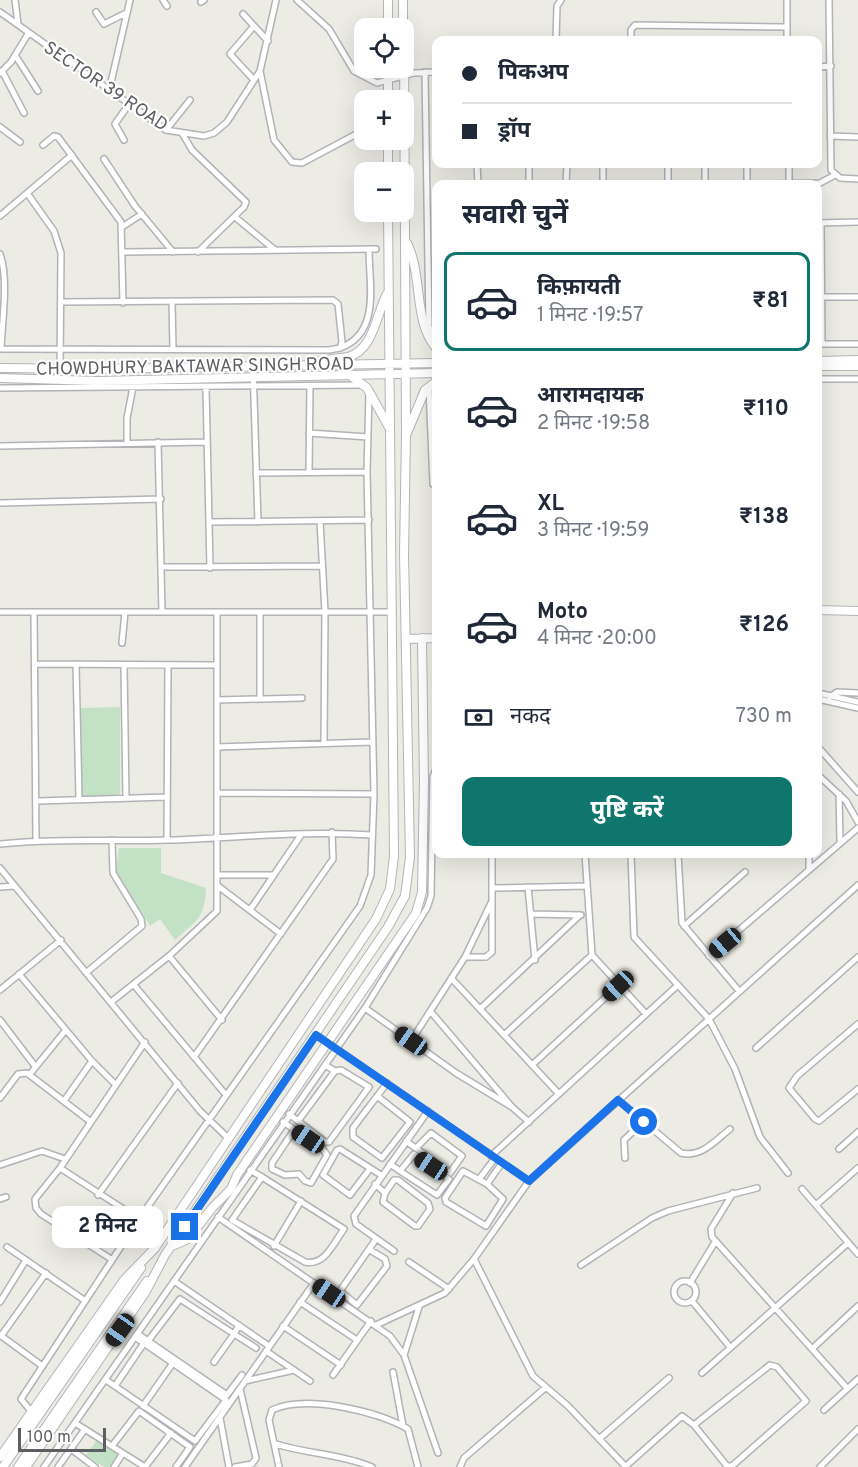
<!DOCTYPE html>
<html lang="hi">
<head>
<meta charset="utf-8">
<style>
	body { margin:0; font-family:Overpass,"Noto Sans Devanagari",sans-serif; background:#f6f6f7; color:#1f2937; height:100vh; display:flex; flex-direction:column; font-size:22px; white-space:nowrap }
	* { box-sizing:border-box; margin:0 }
	p { font-size:20px; color:#747a83 }
	.icon { flex:none; width:33px; height:33px; fill:none; stroke:currentColor; stroke-width:2; stroke-linecap:round; stroke-linejoin:round }
	.map { position:relative; flex:1; overflow:hidden }
	.panel { position:absolute; left:432px; top:180px; width:390px; height:678px; display:flex; flex-direction:column; background:#fff; border-radius:12px; box-shadow:0 6px 24px #0002 }
	.panel>* { flex:none }
	.banner { position:absolute; left:432px; top:36px; width:390px; height:132px; border-radius:12px; box-shadow:0 6px 24px #0002; display:grid; align-content:center; height:132px; padding:0 30px; background:#fff }
	.fabs { position:absolute; left:354px; top:18px; display:grid; gap:12px }
	.fabs a { display:grid; place-items:center; width:60px; height:60px; border-radius:12px; background:#fff; box-shadow:0 6px 24px #0002; font-size:30px }
	.scale { position:absolute; left:18px; bottom:15px; width:88px; box-sizing:border-box; padding-left:6px; border:3px solid #5c5e62; border-top:0; font-size:16px; line-height:21px; white-space:nowrap; color:#5c5e62; -webkit-text-stroke:4px #fff; paint-order:stroke }
	.end { position:absolute; width:27px; height:27px; margin:-14px; border:8px solid #1a73e8; background:#fff; box-shadow:0 0 0 3px #fff }
	.from { border-radius:50% }
	.bubble { position:absolute; height:42px; border-radius:12px; background:#fff; box-shadow:0 6px 24px #0002; font-size:20px; font-weight:700; line-height:42px; text-align:center }
	.car { position:absolute; width:18px; height:36px; margin:-18px -9px; border-radius:8px; box-shadow:0 0 4px 2px #0007; background:linear-gradient(#222 24%,#8ab4d8 0 40%,#222 0 76%,#8ab4d8 0 86%,#222 0) }
	.banner b { display:flex; align-items:center; gap:21px; height:57px; font-size:22px }
	.banner b+b { border-top:2px solid #e0e1e3 }
	.banner i { width:15px; height:15px; background:#1f2937 }
	ul { padding:0; list-style:none }
	li { display:flex; align-items:center; gap:18px; height:99px; margin:0 12px 9px; padding:0 18px; border:3px solid transparent; border-radius:12px }
	li div { flex:1 }
	li b { display:block; font-size:22px }
	li em { font-style:normal; font-weight:700 }
	li.active { border-color:#0f766e }
	li>.icon { width:54px; height:54px; stroke-width:1.5 }
	h2 { padding:0 30px; font-size:27px; line-height:72px }
	.pay { display:flex; align-items:center; gap:15px; height:66px; padding:0 30px; font-size:22px }
	.pay p { margin-inline-start:auto }
	.primary-button { display:flex; gap:12px; margin-top:auto; padding:12px 30px }
	.primary-button a { flex:1; height:69px; border-radius:12px; background:#0f766e; color:#fff; font-size:24px; font-weight:700; line-height:69px; text-align:center }
	.map>svg:first-child { display:block }
	.commercial { fill:#faf5db }
	.green { fill:#c3e1c5 }
	.lines { fill:none; stroke-linecap:round; stroke-linejoin:round }
	.street-casing { stroke:#b1b3b7; stroke-width:8 }
	.secondary-casing { stroke:#b3b5b9; stroke-width:10 }
	.street { stroke:#fff; stroke-width:5 }
	.secondary { stroke:#fff; stroke-width:8 }
	.route { stroke:#1a73e8; stroke-width:8 }
	.labels { text-anchor:middle; stroke-width:4.5; stroke-linejoin:round; paint-order:stroke }
	.street-label { font-size:18px; fill:#5c5e62; stroke:#fff }
</style>
</head>
<body>
<div class="map">
<svg width="858" height="1467" viewBox="0 0 858 1467">
	<rect width="100%" height="100%" fill="#ecebe4"/>
	<!-- commercial -->
	<path class="commercial" d="M435 390H436V595Z"/>
	<!-- green -->
	<path class="green" d="M120 707V796L81 797V708Z
		M119 848H161V873L206 888C205 918 197 920 175 940L160 919 150 926 116 871Z
		M97 1440 118 1455 110 1467H104L86 1455Z"/>
	<g class="lines">
		<defs>
			<path id="street" d="M15 0 18 24
				M163 0 167 6
				M297 0 329 29 354 71 377 83 414 73 436 72
				M829 0 831 170 840 178 858 179
				M201 2 204 0
				M0 12 166 130 204 136 214 133 227 122 260 71 276 0
				M96 12 104 24 126 13
				M243 14 268 41
				M254 26 230 54 254 80
				M556 40 557 6 561 0
				M631 40V30L635 25 786 27
				M787 40V0
				M15 55 38 91
				M818 67 831 66
				M2 71 24 113
				M260 71 274 140 292 162 302 163 364 130
				M425 72 429 327 436 340
				M0 73 11 62 28 34
				M109 91 130 0
				M0 127 20 142
				M166 130 190 100
				M182 133 192 150 246 202 244 207 198 252
				M830 136 858 137
				M124 140 115 124 129 104
				M43 145 54 136 58 137 121 222 123 303
				M104 159 135 206 173 252
				M477 164 478 184
				M529 164V184
				M603 164V184
				M668 164V184
				M705 164V184
				M789 164V184
				M566 184 567 164
				M747 184V164
				M769 184 820 183 835 175
				M27 193 54 231 61 253 60 369
				M0 216 72 155
				M235 217 275 250
				M818 223 858 222
				M821 223 822 344
				M122 227 142 214
				M123 252 376 249
				M0 254C9 279 2 322 1 349
				M823 297H858
				M172 302 173 349
				M818 344H858
				M340 348C381 333 369 285 369 249
				M0 349 329 350 340 348 342 342 338 304 333 300 61 302
				M253 367 258 522
				M818 379H858
				M429 387 433 484
				M0 388 361 385
				M206 388 210 568
				M309 433 368 437
				M158 442 162 612
				M127 443V418L133 387
				M0 446 206 442
				M256 473 367 472
				M309 473 310 386
				M0 503 161 499
				M320 521 325 612 324 743
				M209 522 369 520
				M162 567 322 566
				M0 612H393
				M34 613 36 840
				M122 643 125 612
				M36 664 216 665
				M76 664 79 799
				M124 666 126 798
				M818 693 858 702
				M830 697 837 692 858 693
				M260 698V612
				M818 699 858 708
				M217 700 302 698
				M217 747 372 742
				M818 747 858 792
				M818 775 846 801 858 822
				M217 793 374 794
				M839 794 840 842
				M38 801 167 797
				M167 840 168 665
				M0 844C57 838 113 842 170 840 237 838 305 830 372 835
				M585 854 592 955 646 1014
				M631 854 634 937 709 1019 735 1069 760 1137 788 1173
				M678 854 682 923 739 991
				M809 854V868
				M0 868 200 1111 228 1138
				M218 875H274
				M218 886 281 934
				M0 887 14 886
				M528 887 535 960
				M493 888 586 886
				M250 910 301 835
				M531 914 581 915
				M684 926 745 872
				M169 956 222 1020
				M709 956 858 828
				M465 957H486L492 952V854
				M87 972 142 926 141 919 113 873 112 840
				M19 974 92 1061 116 1085
				M452 979 559 1094
				M134 985 226 1095
				M0 990 61 940
				M111 1002 169 956 217 911V612
				M365 1008 456 1073 512 1107
				M480 1009 580 915
				M431 1012 512 1107 529 1122
				M0 1020 35 1066
				M858 1024 797 1076 789 1088 815 1119 819 1121 858 1089
				M316 1035 529 1181
				M504 1035 592 955
				M411 1041 465 957 492 901
				M756 1048 858 957
				M194 1057 333 859 332 832
				M532 1065 618 986
				M30 1074 65 1031
				M377 1096 410 1122 382 1158 353 1137V1128C364 1113 376 1098 387 1083
				M0 1098 18 1074 27 1073 91 1122
				M618 1100 681 1153C701 1158 715 1141 730 1129
				M64 1101 92 1061
				M289 1114 325 1142H329L369 1087 341 1070 335 1071
				M298 1121 335 1071 325 1065
				M283 1122 322 1148 327 1155 311 1183 305 1181 299 1174 285 1175 272 1169V1163L294 1130
				M406 1141 450 1173 462 1156 431 1133 416 1148
				M839 1149 858 1132
				M491 1156 678 985
				M625 1158 624 1140 644 1121
				M390 1164 400 1171 414 1154 449 1179 437 1195 400 1171
				M0 1165 42 1151 65 1159
				M60 1168 139 1219
				M250 1170 262 1177 232 1220 305 1262C325 1266 333 1244 344 1229L262 1177
				M369 1170 350 1195 323 1175 337 1150 340 1149 381 1175
				M480 1178 495 1158
				M375 1184 385 1193 383 1202 415 1226H418L430 1209 428 1203 398 1180H394L385 1193
				M487 1184 463 1171 445 1198 446 1202 486 1226 503 1199 487 1184 502 1163
				M802 1189 858 1254
				M733 1193 711 1229 712 1237 847 1388
				M98 1195 178 1083
				M0 1199 6 1197
				M816 1205 858 1168
				M218 1217 390 1336 404 1355 438 1453
				M274 1246 301 1201
				M7 1247 84 1300
				M370 1250 385 1259 387 1266 357 1305 340 1291 376 1239
				M394 1251 356 1224 354 1216 428 1111
				M111 1259 41 1214 36 1208 35 1199 60 1168 145 1042
				M474 1259 533 1376 568 1406 626 1467
				M409 1262 449 1289
				M581 1265 652 1218 668 1211 757 1188
				M174 1281 269 1346
				M674 1292a11 11 0 1 1 22 0a11 11 0 1 1-22 0Z
				M690 1283 715 1242
				M692 1301 730 1347
				M0 1302 26 1260
				M300 1302 357 1340
				M376 1325 445 1293 474 1259 529 1181 858 885
				M283 1326 341 1365
				M138 1334 227 1395 242 1375
				M0 1335 41 1365
				M1 1336 46 1273
				M148 1341 180 1299 234 1334 239 1325
				M813 1348 858 1306
				M266 1351 310 1381
				M404 1355 419 1307
				M214 1362 234 1334 256 1348
				M393 1372 403 1426
				M702 1373 848 1243
				M333 1375 371 1321
				M106 1380 195 1441 226 1400 135 1337
				M245 1381 294 1370
				M115 1386 144 1343
				M143 1406 173 1363
				M30 1410 21 1399 139 1219 360 906 371 875 374 794 367 472 369 392
				M824 1410 858 1379
				M220 1418 229 1467
				M75 1423 145 1467
				M599 1439 669 1378
				M276 1444C307 1454 341 1454 372 1467
				M112 1446 139 1411 190 1447 176 1467
				M71 1449 95 1467
				M626 1466 682 1416 694 1425 727 1466H732L806 1401 777 1367 770 1365 694 1425
				M44 1467 365 1008 427 908 431 896 433 777 436 769
				M58 1467 85 1429
				M114 1467 123 1453
				M145 1467 171 1433
				M185 1467 314 1283
				M235 1467 252 1464 256 1458 240 1389
				M279 1467 269 1420 272 1410C305 1394 377 1411 408 1429L418 1467
				M460 1467 464 1458 545 1388
				M820 1467 858 1429"/>
			<path id="secondary" d="M388 0V28
				M403 0V28
				M388 100V68
				M388 172V140
				M407 243C423 275 413 321 436 348
				M818 361 858 360
				M315 363C326 359 337 359 348 357 374 350 376 314 387 294
				M818 366H858
				M0 368 100 369 436 363
				M351 376 367 388 390 429
				M0 378 97 381 436 373
				M407 433 425 390 436 382
				M818 610 858 611
				M406 639 436 638
				M172 1246 188 1239 212 1208 231 1189 237 1175 416 913 422 892 424 781 422 638
				M0 1457 124 1280 155 1248 376 919 390 889 394 856 388 212
				M3 1467 141 1268
				M18 1467 147 1281
				M26 1467 145 1293 165 1255 388 927 405 896 410 857 404 554 406 434 404 45"/>
		</defs>
		<!-- street casing -->
		<use href="#street" class="street-casing"/>
		<!-- secondary casing -->
		<use href="#secondary" class="secondary-casing"/>
		<!-- street -->
		<use href="#street" class="street"/>
		<!-- secondary -->
		<use href="#secondary" class="secondary"/>
	</g>
	<g class="lines">
		<!-- route -->
		<path class="route" d="M185 1227 316 1035 529 1181 618 1100 644 1122"/>
	</g>
	<g class="labels">
		<!-- street labels -->
		<g class="street-label">
			<text transform="translate(106 86) rotate(34)" y="6">SECTOR 39 ROAD</text>
			<text transform="translate(195 366) rotate(-1)" y="6">CHOWDHURY BAKTAWAR SINGH ROAD</text>
		</g>
	</g>
</svg>
<div class="fabs">
<a><svg class="icon" aria-label="locate" viewBox="0 0 24 24"><circle cx="12" cy="12" r="6"/><path d="M12 2v4M12 18v4M2 12h4M18 12h4"/></svg></a>
<a>+</a>
<a>−</a>
</div>
<div class="scale">100 m</div>
<i class="end from" style="left:644px;top:1122px"></i>
<i class="end" style="left:185px;top:1227px"></i>
<div class="bubble" style="left:52px;top:1206px;width:111px">2 मिनट</div>
<i class="car" style="left:725px;top:943px;rotate:230deg"></i>
<i class="car" style="left:618px;top:986px;rotate:227deg"></i>
<i class="car" style="left:411px;top:1041px;rotate:305deg"></i>
<i class="car" style="left:308px;top:1139px;rotate:304deg"></i>
<i class="car" style="left:431px;top:1166px;rotate:303deg"></i>
<i class="car" style="left:329px;top:1293px;rotate:304deg"></i>
<i class="car" style="left:120px;top:1330px;rotate:215deg"></i>
<div class="banner">
<b><i class="from"></i>पिकअप</b>
<b><i></i>ड्रॉप</b>
</div>
<section class="panel">
<h2>सवारी चुनें</h2>
<ul>
<li class="active"><svg class="icon" aria-label="car" viewBox="0 0 24 24"><path d="M5 17H2v-5l4-1 3-4h7l3 4 3 1v5h-3M9 17h6M6 11h13"/><circle cx="7" cy="17" r="2"/><circle cx="17" cy="17" r="2"/></svg><div><b>किफ़ायती</b><p>1 मिनट · 19:57</p></div><em>₹81</em></li>
<li><svg class="icon" aria-label="car" viewBox="0 0 24 24"><path d="M5 17H2v-5l4-1 3-4h7l3 4 3 1v5h-3M9 17h6M6 11h13"/><circle cx="7" cy="17" r="2"/><circle cx="17" cy="17" r="2"/></svg><div><b>आरामदायक</b><p>2 मिनट · 19:58</p></div><em>₹110</em></li>
<li><svg class="icon" aria-label="car" viewBox="0 0 24 24"><path d="M5 17H2v-5l4-1 3-4h7l3 4 3 1v5h-3M9 17h6M6 11h13"/><circle cx="7" cy="17" r="2"/><circle cx="17" cy="17" r="2"/></svg><div><b>XL</b><p>3 मिनट · 19:59</p></div><em>₹138</em></li>
<li><svg class="icon" aria-label="car" viewBox="0 0 24 24"><path d="M5 17H2v-5l4-1 3-4h7l3 4 3 1v5h-3M9 17h6M6 11h13"/><circle cx="7" cy="17" r="2"/><circle cx="17" cy="17" r="2"/></svg><div><b>Moto</b><p>4 मिनट · 20:00</p></div><em>₹126</em></li>
</ul>
<div class="pay"><svg class="icon" aria-label="cash" viewBox="0 0 24 24"><path d="M3 7h18v10H3z"/><circle cx="12" cy="12" r="2"/></svg>नकद<p>730 m</p></div>
<div class="primary-button"><a>पुष्टि करें</a></div>
</section>
</div>
</body>
</html>
